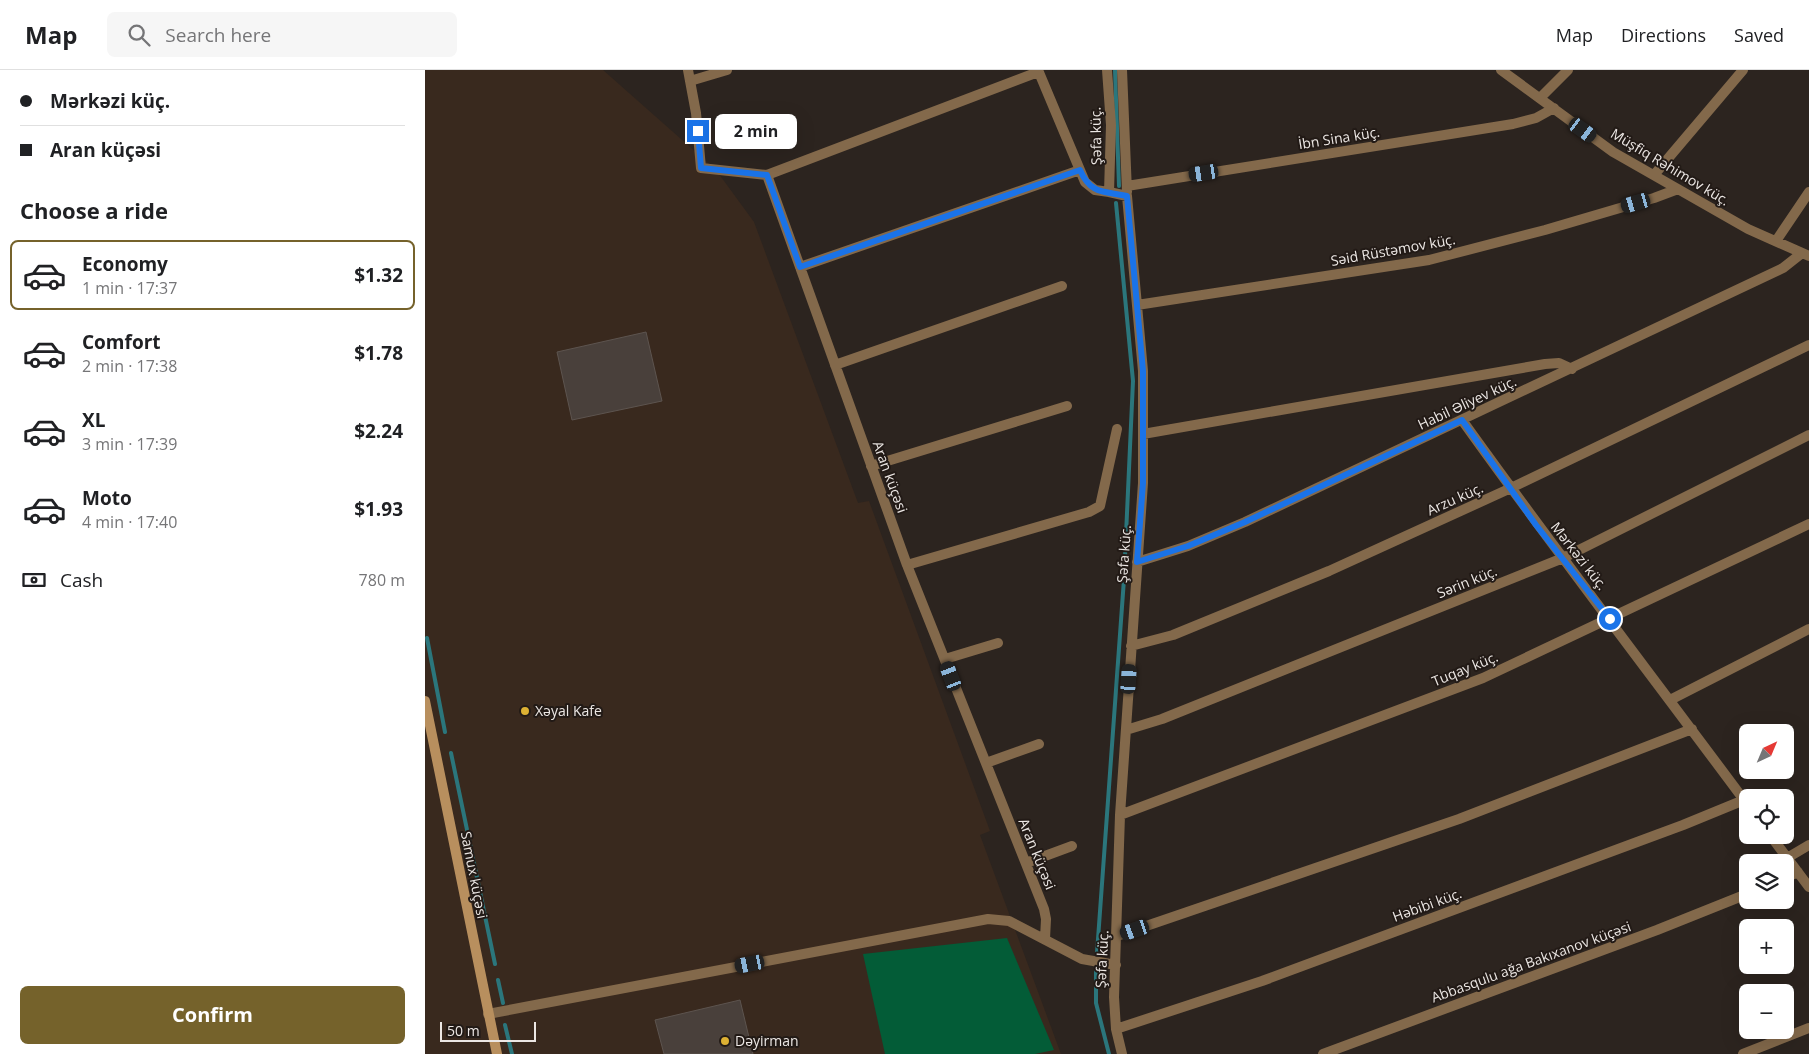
<!DOCTYPE html>
<html lang="en">
<head>
<meta charset="utf-8">
<style>
	body { margin:0; font-family:"Open Sans",sans-serif; background:#f6f6f6; color:#202124; height:100vh; display:flex; flex-direction:column; font-size:19px; white-space:nowrap }
	* { box-sizing:border-box; margin:0 }
	p { font-size:16px; color:#757577 }
	.icon { flex:none; width:28px; height:28px; fill:none; stroke:currentColor; stroke-width:2; stroke-linecap:round; stroke-linejoin:round }
	.map { position:relative; flex:1; overflow:hidden }
	.panel { display:flex; flex-direction:column; background:#fff; width:425px }
	.panel>* { flex:none }
	.hud { display:grid; align-content:center; height:110px; padding:0 20px; background:#fff }
	.needle { width:32px; rotate:44deg }
	.fabs { position:absolute; left:1314px; top:654px; display:grid; gap:10px }
	.fabs a { display:grid; place-items:center; width:55px; height:55px; border-radius:8px; background:#fff; box-shadow:0 5px 20px #0002; font-size:25px }
	.scale { position:absolute; left:15px; bottom:12px; width:96px; box-sizing:border-box; padding-left:5px; border:2px solid #ece7e4; border-top:0; font-size:14px; line-height:18px; white-space:nowrap; color:#ece7e4; -webkit-text-stroke:4px #221a16; paint-order:stroke }
	.end { position:absolute; width:22px; height:22px; margin:-11px; border:6px solid #1a73e8; background:#fff; box-shadow:0 0 0 2px #fff }
	.from { border-radius:50% }
	.bubble { position:absolute; height:35px; border-radius:8px; background:#fff; box-shadow:0 5px 20px #0002; font-size:16px; font-weight:700; line-height:35px; text-align:center }
	.car { position:absolute; width:15px; height:30px; margin:-15px -8px; border-radius:6px; box-shadow:0 0 4px 1px #0007; background:linear-gradient(#222 24%,#8ab4d8 0 40%,#222 0 76%,#8ab4d8 0 86%,#222 0) }
	.hud b { display:flex; align-items:center; gap:18px; height:48px; font-size:19px }
	.hud b+b { border-top:1px solid #e0e0e0 }
	.hud i { width:12px; height:12px; background:#202124 }
	ul { padding:0; list-style:none }
	li { display:flex; align-items:center; gap:15px; height:70px; margin:0 10px 8px; padding:0 10px; border:2px solid transparent; border-radius:8px }
	li div { flex:1 }
	li b { display:block; font-size:19px }
	li em { font-style:normal; font-weight:700 }
	li.on { border-color:#75622b }
	li>.icon { width:45px; height:45px; stroke-width:1.5 }
	h2 { padding:0 20px; font-size:22px; line-height:60px }
	.pay { display:flex; align-items:center; gap:12px; height:55px; padding:0 20px; font-size:19px }
	.pay p { margin-inline-start:auto }
	.cta { display:flex; gap:10px; margin-top:auto; padding:10px 20px }
	.cta a { flex:1; height:58px; border-radius:8px; background:#75622b; color:#fff; font-size:20px; font-weight:700; line-height:58px; text-align:center }
	header { display:flex; align-items:center; gap:30px; box-sizing:border-box; height:70px; padding:0 25px; background:#fff; border-bottom:1px solid #e0e0e0 }
	header strong { font-size:24px }
	nav { display:flex; gap:28px; margin-inline-start:auto; font-size:18px }
	.search { width:350px; height:45px; background:#f6f6f6; display:flex; align-items:center; gap:12px; box-sizing:border-box; padding:0 18px; border-radius:8px; color:#757577; font-size:19px }
	main { display:flex; flex:1; min-height:0 }
	.map>svg:first-child { display:block }
	.industrial { fill:#39291e }
	.forest { fill:#035c37 }
	.lines { fill:none; stroke-linecap:round; stroke-linejoin:round }
	.stream { stroke:#2b767c; stroke-width:4 }
	.building { fill:#49403b; stroke:#5d544f }
	.minor { stroke:#83694b; stroke-width:10 }
	.secondary { stroke:#b88f5e; stroke-width:10 }
	.route { stroke:#1a73e8; stroke-width:6 }
	.poi-dot { fill:#ddb133; stroke:#221a16; stroke-width:2 }
	.labels { text-anchor:middle; stroke-width:4; stroke-linejoin:round; paint-order:stroke }
	.street-label { font-size:14px; fill:#ece7e4; stroke:#221a16 }
	.poi-label { font-size:14px; fill:#ece7e4; stroke:#221a16; text-anchor:start }
</style>
</head>
<body>
<header>
<strong>Map</strong>
<div class="search"><svg class="icon" aria-label="search" viewBox="0 0 24 24"><circle cx="10" cy="10" r="6"/><path d="M15 15l6 6"/></svg>Search here</div>
<nav><a>Map</a><a>Directions</a><a>Saved</a></nav>
</header>
<main>
<section class="panel">
<div class="hud">
<b><i class="from"></i>Mərkəzi küç.</b>
<b><i></i>Aran küçəsi</b>
</div>
<h2>Choose a ride</h2>
<ul>
<li class="on"><svg class="icon" aria-label="car" viewBox="0 0 24 24"><path d="M5 17H2v-5l4-1 3-4h7l3 4 3 1v5h-3M9 17h6M6 11h13"/><circle cx="7" cy="17" r="2"/><circle cx="17" cy="17" r="2"/></svg><div><b>Economy</b><p>1 min · 17:37</p></div><em>$1.32</em></li>
<li><svg class="icon" aria-label="car" viewBox="0 0 24 24"><path d="M5 17H2v-5l4-1 3-4h7l3 4 3 1v5h-3M9 17h6M6 11h13"/><circle cx="7" cy="17" r="2"/><circle cx="17" cy="17" r="2"/></svg><div><b>Comfort</b><p>2 min · 17:38</p></div><em>$1.78</em></li>
<li><svg class="icon" aria-label="car" viewBox="0 0 24 24"><path d="M5 17H2v-5l4-1 3-4h7l3 4 3 1v5h-3M9 17h6M6 11h13"/><circle cx="7" cy="17" r="2"/><circle cx="17" cy="17" r="2"/></svg><div><b>XL</b><p>3 min · 17:39</p></div><em>$2.24</em></li>
<li><svg class="icon" aria-label="car" viewBox="0 0 24 24"><path d="M5 17H2v-5l4-1 3-4h7l3 4 3 1v5h-3M9 17h6M6 11h13"/><circle cx="7" cy="17" r="2"/><circle cx="17" cy="17" r="2"/></svg><div><b>Moto</b><p>4 min · 17:40</p></div><em>$1.93</em></li>
</ul>
<div class="pay"><svg class="icon" aria-label="cash" viewBox="0 0 24 24"><path d="M3 7h18v10H3z"/><circle cx="12" cy="12" r="2"/></svg>Cash<p>780 m</p></div>
<div class="cta"><a>Confirm</a></div>
</section>
<div class="map">
<svg width="1384" height="984" viewBox="0 0 1384 984">
	<rect width="100%" height="100%" fill="#2c241f"/>
	<!-- industrial -->
	<path class="industrial" d="M0 0H178L291 100 329 152 433 433 444 431 565 761 555 765 636 984H0Z"/>
	<!-- forest -->
	<path class="forest" d="M582 868 629 980 610 984H460L438 884Z"/>
	<g class="lines">
		<!-- stream -->
		<path class="stream" d="M690 0 694 116
			M2 568 20 662
			M26 683 70 894
			M672 883 699 509 708 311 691 133
			M671 898V933L684 984
			M73 910 78 933
			M80 955 87 984"/>
	</g>
	<!-- building -->
	<path class="building" d="M221 262 237 331 147 350 132 282Z
		M315 930 328 984H239L230 950Z"/>
	<g class="lines">
		<!-- minor -->
		<path class="minor" d="M263 0 271 43 276 98 342 105 482 495 619 839 621 849 620 869
			M613 0 660 112 670 120 684 122
			M682 0 686 55 684 122 702 126 718 301V413L695 745 689 927 691 959 697 984
			M697 0 702 122
			M1076 0 1188 82 1323 159 1384 186
			M265 11 302 0
			M1115 28 1143 0
			M342 105 613 2
			M1229 105 1318 0
			M702 116 1088 54 1111 48 1129 38
			M1351 171 1384 122
			M375 197 655 100
			M712 235 1004 190 1120 160 1229 128 1253 119
			M410 295 637 216
			M1037 350C1130 480 1227 606 1322 734
			M718 364 1120 294 1134 293 1147 299
			M446 396 642 336
			M712 492 763 476 820 452 1358 198 1377 183
			M482 495 664 442 675 436 692 359
			M706 576 748 565 904 501 1086 418 1384 275
			M520 589 573 573
			M1245 630 1384 559
			M701 660 737 649 1138 488 1384 365
			M561 693 614 674
			M695 745 1058 608 1384 454
			M1345 765 1384 817
			M1362 788 1384 775
			M601 793 647 776
			M1360 808 1373 802
			M692 866 1034 749 1267 659
			M63 944 563 849 584 851 657 889 691 895
			M691 959 837 911 1258 755 1319 730
			M898 984 1232 860 1322 824
			M1318 984 1384 958"/>
		<!-- secondary -->
		<path class="secondary" d="M0 631 72 984"/>
	</g>
	<g class="lines">
		<!-- route -->
		<path class="route" d="M273 61 276 98 342 105 375 197 655 100C666 125 679 121 702 126L718 301V413L712 492 763 476 820 452 1037 350 1111 455 1185 549"/>
	</g>
	<!-- markers -->
	<g class="poi-dot">
		<circle cx="100" cy="641" r="5"/>
		<circle cx="300" cy="971" r="5"/>
	</g>
	<g class="labels">
		<!-- street labels -->
		<g class="street-label">
			<text transform="translate(671 66) rotate(-91)" y="5">Şəfa küç.</text>
			<text transform="translate(914 68) rotate(-9)" y="5">İbn Sina küç.</text>
			<text transform="translate(1245 97) rotate(31)" y="5">Müşfiq Rəhimov küç.</text>
			<text transform="translate(968 180) rotate(-10)" y="5">Səid Rüstəmov küç.</text>
			<text transform="translate(1042 333) rotate(-25)" y="5">Habil Əliyev küç.</text>
			<text transform="translate(465 407) rotate(70)" y="5">Aran küçəsi</text>
			<text transform="translate(1030 429) rotate(-24)" y="5">Arzu küç.</text>
			<text transform="translate(699 484) rotate(-86)" y="5">Şəfa küç.</text>
			<text transform="translate(1154 486) rotate(52)" y="5">Mərkəzi küç.</text>
			<text transform="translate(1042 512) rotate(-22)" y="5">Sərin küç.</text>
			<text transform="translate(1040 599) rotate(-22)" y="5">Tuqay küç.</text>
			<text transform="translate(612 784) rotate(68)" y="5">Aran küçəsi</text>
			<text transform="translate(49 805) rotate(79)" y="5">Samux küçəsi</text>
			<text transform="translate(1002 835) rotate(-20)" y="5">Həbibi küç.</text>
			<text transform="translate(677 889) rotate(-87)" y="5">Şəfa küç.</text>
			<text transform="translate(1106 892) rotate(-20)" y="5">Abbasqulu ağa Bakıxanov küçəsi</text>
		</g>
		<!-- poi labels -->
		<g class="poi-label">
			<text x="110" y="646">Xəyal Kafe</text>
			<text x="310" y="976">Dəyirman</text>
		</g>
	</g>
</svg>
<div class="fabs">
<a><svg class="needle" viewBox="-14 -14 28 28"><path d="M0-13l5 13h-10z" fill="#e53935"/><path d="M0 13l5-13h-10z" fill="#757577"/></svg></a>
<a><svg class="icon" aria-label="locate" viewBox="0 0 24 24"><circle cx="12" cy="12" r="6"/><path d="M12 2v4M12 18v4M2 12h4M18 12h4"/></svg></a>
<a><svg class="icon" aria-label="layers" viewBox="0 0 24 24"><path d="M12 4l9 5-9 5-9-5zM3 14l9 5 9-5"/></svg></a>
<a>+</a>
<a>−</a>
</div>
<div class="scale">50 m</div>
<i class="end from" style="left:1185px;top:549px"></i>
<i class="end" style="left:273px;top:61px"></i>
<div class="bubble" style="left:290px;top:44px;width:82px">2 min</div>
<i class="car" style="left:1158px;top:60px;rotate:126deg"></i>
<i class="car" style="left:779px;top:103px;rotate:261deg"></i>
<i class="car" style="left:1211px;top:133px;rotate:254deg"></i>
<i class="car" style="left:526px;top:606px;rotate:339deg"></i>
<i class="car" style="left:704px;top:609px;rotate:4deg"></i>
<i class="car" style="left:710px;top:860px;rotate:251deg"></i>
<i class="car" style="left:325px;top:894px;rotate:259deg"></i>
</div>
</main>
</body>
</html>
